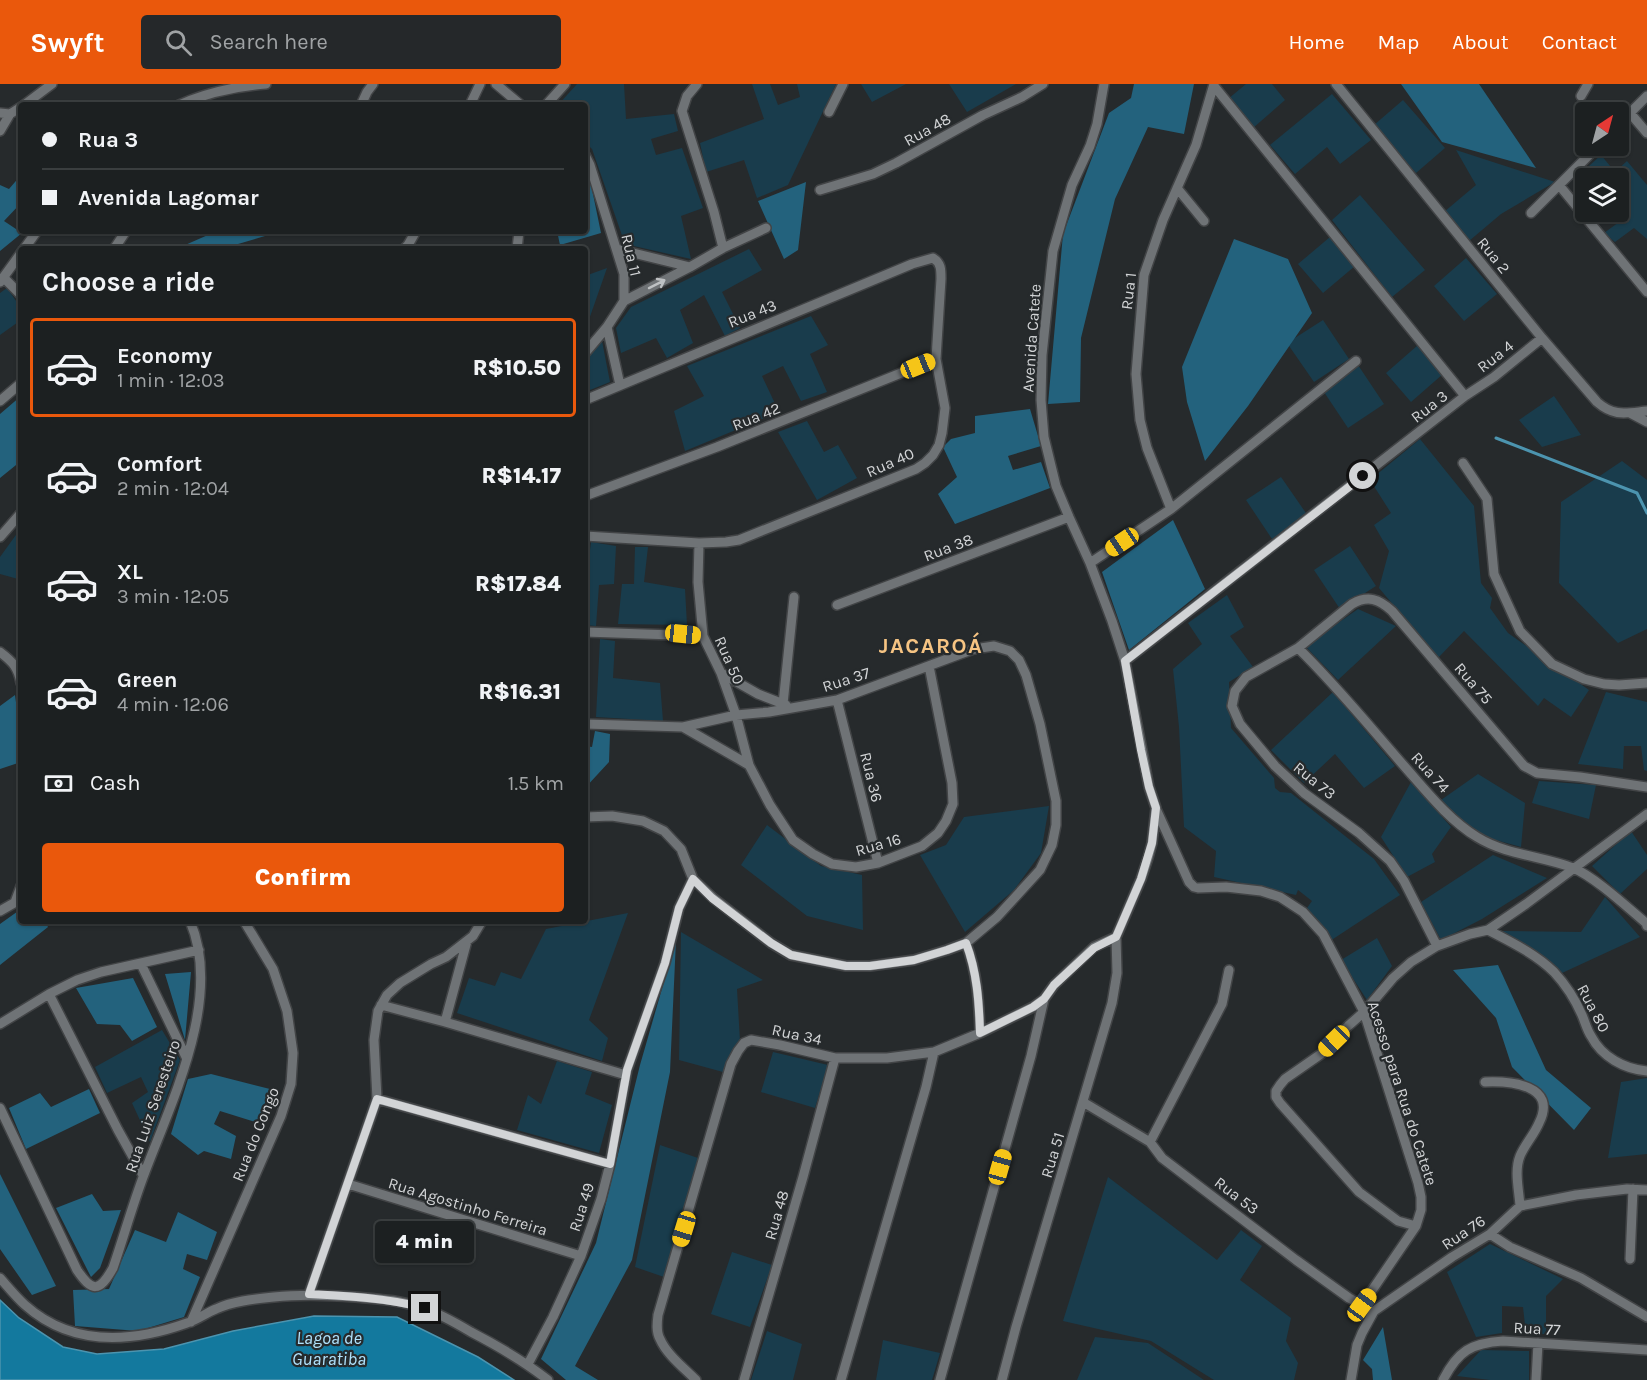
<!DOCTYPE html>
<html lang="en">
<head>
<meta charset="utf-8">
<style>
	body { margin:0; font-family:Karla,sans-serif; background:#25282a; color:#f1f3f6; height:100vh; display:flex; flex-direction:column; font-size:22px; white-space:nowrap }
	* { box-sizing:border-box; margin:0 }
	p { font-size:20px; color:#a0a3a5 }
	.icon { flex:none; width:33px; height:33px; fill:none; stroke:currentColor; stroke-width:2; stroke-linecap:round; stroke-linejoin:round }
	.map { position:relative; flex:1; overflow:hidden }
	.details { position:absolute; left:18px; top:162px; width:570px; height:678px; display:flex; flex-direction:column; background:#1c2021; border-radius:6px; box-shadow:0 2px 4px #0004,0 0 0 2px #3a3e3f }
	.details>* { flex:none }
	.banner { position:absolute; left:18px; top:18px; width:570px; height:132px; border-radius:6px; box-shadow:0 2px 4px #0004,0 0 0 2px #3a3e3f; display:grid; align-content:center; height:132px; padding:0 24px; background:#1c2021 }
	.needle { width:39px; rotate:36deg }
	.tools { position:absolute; left:1575px; top:18px; display:grid; gap:12px }
	.tools a { display:grid; place-items:center; width:54px; height:54px; border-radius:6px; background:#1c2021; box-shadow:0 2px 4px #0004,0 0 0 2px #3a3e3f; font-size:30px }
	.end { position:absolute; width:27px; height:27px; margin:-14px; border:8px solid #d2d4d6; background:#111; box-shadow:0 0 0 3px #111 }
	.from { border-radius:50% }
	.bubble { position:absolute; height:42px; border-radius:6px; background:#1c2021; box-shadow:0 2px 4px #0004,0 0 0 2px #3a3e3f; font-size:20px; font-weight:800; line-height:42px; text-align:center }
	.car { position:absolute; width:18px; height:36px; margin:-18px -9px; border-radius:8px; box-shadow:0 0 4px 2px #0007; background:linear-gradient(#f5c518 24%,#345 0 40%,#f5c518 0 76%,#345 0 86%,#f5c518 0) }
	.banner b { display:flex; align-items:center; gap:21px; height:57px; font-size:22px }
	.banner b+b { border-top:2px solid #3a3e3f }
	.banner i { width:15px; height:15px; background:#f1f3f6 }
	ul { padding:0; list-style:none }
	li { display:flex; align-items:center; gap:18px; height:99px; margin:0 12px 9px; padding:0 12px; border:3px solid transparent; border-radius:6px }
	li div { flex:1 }
	li b { display:block; font-size:22px }
	li em { font-style:normal; font-weight:800 }
	li.active { border-color:#ea580c }
	li>.icon { width:54px; height:54px; stroke-width:1.5 }
	h2 { padding:0 24px; font-size:27px; line-height:72px }
	.pay { display:flex; align-items:center; gap:15px; height:66px; padding:0 24px; font-size:22px }
	.pay p { margin-inline-start:auto }
	.primary-button { display:flex; gap:12px; margin-top:auto; padding:12px 24px }
	.primary-button a { flex:1; height:69px; border-radius:6px; background:#ea580c; color:#fff; font-size:24px; font-weight:800; line-height:69px; text-align:center }
	header { display:flex; align-items:center; gap:36px; box-sizing:border-box; height:84px; padding:0 30px; background:#ea580c; color:#fff }
	header strong { font-size:28px }
	nav { display:flex; gap:33px; margin-inline-start:auto; font-size:21px }
	.search { width:420px; height:54px; background:#25282a; display:flex; align-items:center; gap:15px; box-sizing:border-box; padding:0 21px; border-radius:6px; color:#a0a3a5; font-size:22px }
	.map>svg:first-child { display:block }
	.green { fill:#193c4c }
	.forest { fill:#23627d }
	.water { fill:#13799e; stroke:#4c94af; stroke-width:1.5 }
	.lines { fill:none; stroke-linecap:round; stroke-linejoin:round }
	.stream { stroke:#4c94af; stroke-width:3 }
	.minor-casing { stroke:#424446; stroke-width:12 }
	.minor { stroke:#6f7376; stroke-width:9 }
	.oneway { stroke:#bec1c3 }
	.route { stroke:#d2d4d6; stroke-width:8 }
	.labels { text-anchor:middle; stroke-width:4.5; stroke-linejoin:round; paint-order:stroke }
	.street-label { font-size:16px; fill:#d2d4d6; stroke:#262a2c }
	.water-label { font-size:18px; font-style:italic; fill:#afe2fc; stroke:#262a2c }
	.district-label { font-size:22px; font-weight:bold; letter-spacing:1.5px; fill:#f6c483; stroke:#262a2c }
</style>
</head>
<body>
<header>
<strong>Swyft</strong>
<div class="search"><svg class="icon" aria-label="search" viewBox="0 0 24 24"><circle cx="10" cy="10" r="6"/><path d="M15 15l6 6"/></svg>Search here</div>
<nav><a>Home</a><a>Map</a><a>About</a><a>Contact</a></nav>
</header>
<div class="map">
<svg width="1647" height="1296" viewBox="0 0 1647 1296">
	<rect width="100%" height="100%" fill="#262a2c"/>
	<!-- green -->
	<path class="green" d="M577 0H624L626 35 674 30 678 47 651 55 656 71 682 64 703 124 681 132 691 175 625 160 592 65 585 58V21H558Z
		M752 0H770L778 21 800 13 797 0H836L788 101 757 114 744 76 706 88 700 59 764 35Z
		M861 0H906L872 18Z
		M949 0H1016L967 28Z
		M1246 0H1272L1285 16 1253 44 1228 15Z
		M1332 10 1371 56 1340 80 1327 63 1295 90 1270 61Z
		M1403 16 1445 64 1416 89 1374 41Z
		M1456 66 1555 98 1501 130 1469 157 1444 128 1476 101Z
		M1601 71 1615 88 1627 77 1647 101V155L1634 144 1615 158 1604 149 1630 130 1619 116 1618 94H1600L1589 82Z
		M1360 111 1425 186 1392 213 1332 136Z
		M1330 153 1355 182 1323 209 1298 180Z
		M749 165 762 186 722 208 740 244 725 252 704 211 680 226 693 259 667 274 656 254 621 269 616 244 631 223Z
		M1466 174 1497 210 1464 237 1434 202Z
		M607 184 585 247V192Z
		M7 204 21 224V236L0 251V209Z
		M811 232 828 261 810 270 827 308 801 317 783 282 762 292 779 328 685 367 674 327 704 312 687 282Z
		M1323 236 1349 275 1314 298 1287 259Z
		M602 257 610 298 585 308V275Z
		M1418 261 1443 290 1411 318 1386 289Z
		M1358 281 1384 320 1348 344 1322 305Z
		M1554 312 1581 351 1542 363 1519 336Z
		M807 337 824 368 838 361 857 394 817 416 778 348Z
		M1420 355 1474 422 1481 499 1492 514 1490 524 1508 549 1589 606 1571 633 1544 614 1538 622 1464 547 1438 574 1379 504 1389 467 1374 441 1391 429 1370 396Z
		M1622 377 1647 396V545L1618 559 1559 499 1561 418Z
		M1281 393 1308 432 1272 455 1246 416Z
		M21 444V489L18 495 0 490V473Z
		M591 458 616 462 614 500 599 501 596 542 585 541V498L586 497Z
		M1350 462 1376 502 1340 525 1314 486Z
		M635 463H648L644 498 685 505 687 541 618 540 622 500H634Z
		M1227 511 1244 543 1230 552 1253 583 1229 598 1231 644 1274 694 1275 704 1280 708 1291 709 1374 775 1400 811 1330 857 1307 824 1312 817 1298 806 1296 811 1214 793 1216 767 1184 743 1179 643 1173 585 1202 560 1188 539Z
		M1358 525 1396 542 1338 596 1305 562Z
		M600 555 615 557 613 594 660 599 663 637 596 633Z
		M1333 608 1395 682 1364 704 1335 670 1304 699 1271 666Z
		M1606 608 1647 618V687L1644 686 1641 662H1624L1623 685 1578 680Z
		M1478 690 1525 719 1521 763 1474 750 1441 716Z
		M1539 697 1596 701 1589 735 1532 719Z
		M1411 698 1451 743 1432 770 1435 778 1407 793 1381 753Z
		M1049 722 1041 769 1014 806 965 848 920 771 946 761 964 733Z
		M767 741 821 782 862 791 863 846 807 832 741 781Z
		M1631 747 1647 771V785L1620 810 1592 782Z
		M1493 771 1547 794 1482 835 1441 856 1421 818Z
		M1605 813 1640 853 1562 889 1502 847 1581 848Z
		M628 829 589 936 608 954 602 977 457 929 469 894 495 902 501 888 521 895 546 845Z
		M681 848 763 896 737 905 740 957 723 988 679 976Z
		M1377 854 1392 882 1367 916 1341 876Z
		M162 946 180 976 150 1058 132 1019 148 1008 141 993 107 1009 95 983Z
		M773 968 828 981 815 1024 761 1008Z
		M557 977 592 988 585 1010 612 1021 599 1069 517 1046 528 1011 541 1020Z
		M1647 994V1070L1608 1074 1621 998Z
		M660 1061 698 1074 664 1193 635 1183Z
		M1108 1093 1217 1176 1241 1146 1262 1162 1240 1196 1291 1234 1286 1257 1298 1279 1294 1296H1214L1151 1257 1063 1237Z
		M1490 1160 1563 1195 1546 1212V1250H1526L1523 1223 1502 1222V1249L1476 1253 1447 1188Z
		M732 1168 772 1181 750 1243 711 1230Z
		M767 1247 802 1260 793 1296H751Z
		M1095 1253 1148 1259 1204 1296H1077Z
		M883 1256 940 1269 932 1296H876Z
		M1481 1266 1529 1267V1296H1490L1457 1292Z"/>
	<!-- forest -->
	<path class="forest" d="M1134 0H1194L1184 50 1148 43 1115 115 1081 254 1080 318 1048 320 1063 150 1109 29 1131 14Z
		M1401 0H1479L1536 84 1442 58Z
		M585 79 587 81 601 149 560 161 557 147H585Z
		M21 91V119L4 137 22 149 0 167V101L9 105Z
		M806 98 798 166 784 175 758 117Z
		M217 147H282L221 165H176Z
		M1234 155 1288 175 1312 229 1248 322 1205 377 1187 318 1182 283Z
		M21 312V377L0 394V330Z
		M1030 325 1041 362 1008 372 1013 386 1041 378 1050 404 955 440 938 410 957 393 943 363 951 355 975 349V332Z
		M1173 436 1205 505 1129 566 1102 488Z
		M15 611 21 655V678L0 685V622Z
		M595 647 610 650 609 678 585 704V662L592 663Z
		M21 825V837H45L48 843 0 881V840Z
		M676 856 670 988 632 1176 575 1282 598 1296H566L541 1275 596 1159 640 981Z
		M1498 881 1546 986 1591 1024 1574 1046 1512 983 1496 934 1453 886Z
		M191 888 185 956 165 890Z
		M133 894 157 943 132 957 120 941 97 940 76 904Z
		M211 990 270 1005 258 1039 220 1027 214 1040 236 1052 231 1075 204 1067 198 1071 171 1050 188 995Z
		M89 1005 100 1029 26 1065 9 1024 40 1009 51 1023Z
		M0 1090 56 1202 32 1211 0 1165Z
		M92 1110 103 1127 121 1126 100 1184 91 1193 56 1124Z
		M178 1128 217 1148 207 1176 187 1170 183 1185 200 1193 184 1233 138 1247 75 1242 73 1206 109 1205 135 1146 166 1158Z
		M1383 1243 1392 1296H1373L1372 1285 1363 1276Z"/>
	<!-- water -->
	<path class="water" d="M0 1216 19 1234 63 1263 97 1270 164 1265 233 1247 314 1232 397 1233 478 1273 514 1296H0Z"/>
	<g class="lines">
		<!-- stream -->
		<path class="stream" d="M1496 354 1637 409 1647 429"/>
		<defs>
			<path id="minor" d="M496 0 521 21
				M1336 0 1542 254 1597 318C1614 333 1626 329 1647 327
				M1581 12 1588 0
				M24 21 52 0
				M179 21C206 9 238 2 266 0
				M361 21 367 8 373 0
				M470 21 480 0
				M546 21 565 0
				M829 28 843 0
				M0 29 10 30 21 23
				M1630 29 1647 49
				M1618 41 1647 12
				M0 47 10 30
				M585 71 590 81 624 190V217L607 243 585 269
				M1559 101 1647 208
				M1177 104 1204 137
				M820 106 873 90 896 79 983 31 1022 13 1043 0
				M1531 129 1598 62
				M723 164 766 144
				M24 165 37 147
				M114 165 126 147
				M404 165 408 161 416 147
				M517 165 519 147
				M617 165 690 183
				M4 194 21 211
				M0 198 21 169
				M624 217 690 183 723 164 714 128 682 27 687 12 697 0
				M607 243 620 301
				M1465 312 1494 293 1542 254
				M585 316 912 180 933 174C941 179 941 185 941 195L936 275 945 324 942 349 939 361 933 371 925 379 916 385 739 456 726 458 699 459 585 452
				M0 317 21 299
				M1630 329 1647 338
				M1463 379 1487 415 1494 490 1520 547 1552 580 1584 595 1604 600 1619 601 1647 599
				M585 412 717 363 936 275
				M1171 425 1147 364 1140 336 1136 290 1144 191 1163 136 1196 61 1214 0
				M0 453 21 429
				M699 459 698 498 703 552 721 589 736 631 749 681 770 721 793 756 813 770 832 780 856 783 878 779 922 762 938 749 946 737 953 720 952 699 929 582
				M1090 479 1171 425 1356 277
				M837 521 1069 433
				M585 548 703 552
				M1298 564C1336 601 1370 643 1405 683 1427 708 1449 736 1477 753 1506 771 1542 772 1573 784 1595 793 1627 823 1646 839L1647 842
				M0 568C13 578 18 583 21 599
				M1125 577 1465 312 1214 2
				M721 589 758 610 786 621
				M837 616 878 779
				M783 620 794 513
				M585 640 683 643 736 631 769 628 837 616 974 565 994 562 1010 567 1019 576 1026 591 1040 640 1056 717V741L1052 761 1040 786 997 833 966 859 947 866 914 876 870 882H846L791 871 771 859 713 814 693 795 681 765 664 747 643 737 612 732 585 733
				M683 643 749 681
				M1157 727 1189 798 1194 803 1198 804 1226 803 1261 807 1280 813 1303 828 1323 850 1364 928 1418 1099 1421 1113V1126L1416 1142 1362 1221
				M15 818 21 802
				M0 827 21 815
				M1488 846C1511 858 1536 870 1554 888 1566 901 1575 915 1582 931 1585 938 1587 946 1591 952 1602 973 1624 985 1647 987
				M966 859C977 888 979 917 980 949
				M1437 862 1404 797 1390 777 1359 749 1304 709 1275 682 1240 640 1232 622 1235 607 1246 593 1298 564 1352 520C1368 511 1379 515 1392 527L1524 682 1537 689 1580 693 1647 703
				M141 880 187 975
				M49 910 118 1046 143 1091
				M381 921 445 938 626 991
				M445 938 467 857
				M0 940 49 910 77 896 101 888 199 866
				M1485 998C1511 997 1558 1001 1539 1039 1534 1051 1525 1060 1520 1072 1514 1087 1519 1106 1520 1122
				M377 1015 610 1080
				M1083 1018 1150 1058 1162 1074 1296 1176 1349 1214 1366 1223
				M0 1024 77 1186C92 1208 99 1209 113 1184 124 1152 133 1119 145 1088 172 1016 223 914 190 837
				M1150 1058 1222 920 1229 886
				M348 1100 581 1172
				M1416 1142 1398 1137 1359 1108 1280 1019 1276 1013V1007L1280 1001 1285 995 1321 970 1348 942 1364 928 1393 894 1411 878 1437 862 1470 850 1488 846 1526 820 1647 730
				M1490 1150 1510 1163 1581 1194 1647 1233
				M1630 1175 1633 1105
				M0 1194C8 1203 16 1213 25 1221 72 1263 131 1259 187 1239 197 1236 206 1229 216 1225 233 1217 255 1215 274 1213 302 1210 327 1211 355 1213 378 1215 400 1216 422 1224 439 1229 456 1239 471 1248 498 1262 524 1277 548 1296
				M309 1210 377 1015 374 956 378 927 387 911 400 899 431 880 446 873 473 852 482 837
				M191 1238 281 1032 291 1000 293 969 287 927 273 885 244 837
				M528 1280 553 1233 581 1172 601 1115 610 1080 627 986 665 879 679 824 693 795
				M696 1296C684 1284 667 1271 660 1255 656 1248 657 1239 658 1231L731 980 738 967 744 959 751 956 780 961 835 974H887L934 968 980 949 1033 923 1044 915 1054 901 1094 863 1116 853
				M744 1296 803 1093 835 974
				M841 1296 926 1003 934 968
				M940 1296 1031 972 1044 915
				M1002 1296 1016 1243 1112 919 1117 889 1116 853 1141 795 1148 774 1152 759 1156 724 1149 703 1125 577 1112 537 1090 479 1069 433 1056 402 1044 353 1041 316 1042 271 1053 167 1072 101 1090 62 1097 40 1104 0
				M1351 1296 1357 1261 1362 1249 1374 1227 1452 1173 1490 1150 1520 1122 1576 1111 1627 1105 1647 1106
				M1443 1296C1458 1267 1471 1259 1503 1257L1647 1266
				M1536 1296 1538 1259"/>
		</defs>
		<!-- minor casing -->
		<use href="#minor" class="minor-casing"/>
		<!-- minor -->
		<use href="#minor" class="minor"/>
	</g>
	<!-- one-way arrows -->
	<defs><path id="oneway-shaft" d="M-6 0H5M1.5-3L5.5 0L1.5 3" fill="none" stroke-width="1.6" stroke-linecap="round" stroke-linejoin="round" transform="scale(1.5)"/></defs>
	<use class="oneway" href="#oneway-shaft" transform="translate(657 200) rotate(-27)"/>
	<g class="lines">
		<!-- route -->
		<path class="route" d="M425 1224C387 1214 348 1212 309 1210L377 1015 610 1080 627 986 665 879 679 824 693 795 712 814 771 859 791 871 846 882H870L914 876 947 866 966 859C977 888 979 917 980 949L1033 923 1044 915 1054 901 1094 864 1116 853 1141 795 1152 759 1156 724 1149 703 1141 666 1125 577 1363 392"/>
	</g>
	<g class="labels">
		<!-- street labels -->
		<g class="street-label">
			<text transform="translate(927 45) rotate(-29)" y="6">Rua 48</text>
			<text transform="translate(632 171) rotate(77)" y="6">Rua 11</text>
			<text transform="translate(1494 171) rotate(51)" y="6">Rua 2</text>
			<text transform="translate(1128 207) rotate(-83)" y="6">Rua 1</text>
			<text transform="translate(752 229) rotate(-22)" y="6">Rua 43</text>
			<text transform="translate(1031 254) rotate(-86)" y="6">Avenida Catete</text>
			<text transform="translate(1495 272) rotate(-38)" y="6">Rua 4</text>
			<text transform="translate(1429 322) rotate(-38)" y="6">Rua 3</text>
			<text transform="translate(756 332) rotate(-22)" y="6">Rua 42</text>
			<text transform="translate(890 378) rotate(-24)" y="6">Rua 40</text>
			<text transform="translate(948 463) rotate(-21)" y="6">Rua 38</text>
			<text transform="translate(730 576) rotate(66)" y="6">Rua 50</text>
			<text transform="translate(846 595) rotate(-18)" y="6">Rua 37</text>
			<text transform="translate(1474 599) rotate(49)" y="6">Rua 75</text>
			<text transform="translate(1431 688) rotate(48)" y="6">Rua 74</text>
			<text transform="translate(872 693) rotate(76)" y="6">Rua 36</text>
			<text transform="translate(1315 696) rotate(39)" y="6">Rua 73</text>
			<text transform="translate(878 760) rotate(-16)" y="6">Rua 16</text>
			<text transform="translate(1594 924) rotate(62)" y="6">Rua 80</text>
			<text transform="translate(797 950) rotate(12)" y="6">Rua 34</text>
			<text transform="translate(1403 1009) rotate(72)" y="6">Acesso para Rua do Catete</text>
			<text transform="translate(152 1022) rotate(-71)" y="6">Rua Luiz Seresteiro</text>
			<text transform="translate(255 1050) rotate(-68)" y="6">Rua do Congo</text>
			<text transform="translate(1052 1071) rotate(-73)" y="6">Rua 51</text>
			<text transform="translate(1237 1111) rotate(37)" y="6">Rua 53</text>
			<text transform="translate(468 1122) rotate(17)" y="6">Rua Agostinho Ferreira</text>
			<text transform="translate(581 1123) rotate(-72)" y="6">Rua 49</text>
			<text transform="translate(776 1131) rotate(-74)" y="6">Rua 48</text>
			<text transform="translate(1463 1148) rotate(-34)" y="6">Rua 76</text>
			<text transform="translate(1537 1244) rotate(3)" y="6">Rua 77</text>
		</g>
		<!-- water labels -->
		<g class="water-label">
			<text x="329" y="1260">Lagoa de<tspan x="329" dy="21">Guaratiba</tspan></text>
		</g>
		<!-- district labels -->
		<g class="district-label">
			<text x="931" y="569">JACAROÁ</text>
		</g>
	</g>
</svg>
<div class="tools">
<a><svg class="needle" viewBox="-14 -14 28 28"><path d="M0-13l5 13h-10z" fill="#e53935"/><path d="M0 13l5-13h-10z" fill="#a0a3a5"/></svg></a>
<a><svg class="icon" aria-label="layers" viewBox="0 0 24 24"><path d="M12 4l9 5-9 5-9-5zM3 14l9 5 9-5"/></svg></a>
</div>
<i class="end from" style="left:1363px;top:392px"></i>
<i class="end" style="left:425px;top:1224px"></i>
<div class="bubble" style="left:375px;top:1137px;width:99px">4 min</div>
<i class="car" style="left:918px;top:282px;rotate:68deg"></i>
<i class="car" style="left:1122px;top:458px;rotate:236deg"></i>
<i class="car" style="left:683px;top:550px;rotate:96deg"></i>
<i class="car" style="left:1334px;top:957px;rotate:226deg"></i>
<i class="car" style="left:1000px;top:1083px;rotate:16deg"></i>
<i class="car" style="left:684px;top:1145px;rotate:197deg"></i>
<i class="car" style="left:1362px;top:1221px;rotate:36deg"></i>
<div class="banner">
<b><i class="from"></i>Rua 3</b>
<b><i></i>Avenida Lagomar</b>
</div>
<section class="details">
<h2>Choose a ride</h2>
<ul>
<li class="active"><svg class="icon" aria-label="car" viewBox="0 0 24 24"><path d="M5 17H2v-5l4-1 3-4h7l3 4 3 1v5h-3M9 17h6M6 11h13"/><circle cx="7" cy="17" r="2"/><circle cx="17" cy="17" r="2"/></svg><div><b>Economy</b><p>1 min · 12:03</p></div><em>R$10.50</em></li>
<li><svg class="icon" aria-label="car" viewBox="0 0 24 24"><path d="M5 17H2v-5l4-1 3-4h7l3 4 3 1v5h-3M9 17h6M6 11h13"/><circle cx="7" cy="17" r="2"/><circle cx="17" cy="17" r="2"/></svg><div><b>Comfort</b><p>2 min · 12:04</p></div><em>R$14.17</em></li>
<li><svg class="icon" aria-label="car" viewBox="0 0 24 24"><path d="M5 17H2v-5l4-1 3-4h7l3 4 3 1v5h-3M9 17h6M6 11h13"/><circle cx="7" cy="17" r="2"/><circle cx="17" cy="17" r="2"/></svg><div><b>XL</b><p>3 min · 12:05</p></div><em>R$17.84</em></li>
<li><svg class="icon" aria-label="car" viewBox="0 0 24 24"><path d="M5 17H2v-5l4-1 3-4h7l3 4 3 1v5h-3M9 17h6M6 11h13"/><circle cx="7" cy="17" r="2"/><circle cx="17" cy="17" r="2"/></svg><div><b>Green</b><p>4 min · 12:06</p></div><em>R$16.31</em></li>
</ul>
<div class="pay"><svg class="icon" aria-label="cash" viewBox="0 0 24 24"><path d="M3 7h18v10H3z"/><circle cx="12" cy="12" r="2"/></svg>Cash<p>1.5 km</p></div>
<div class="primary-button"><a>Confirm</a></div>
</section>
</div>
</body>
</html>
